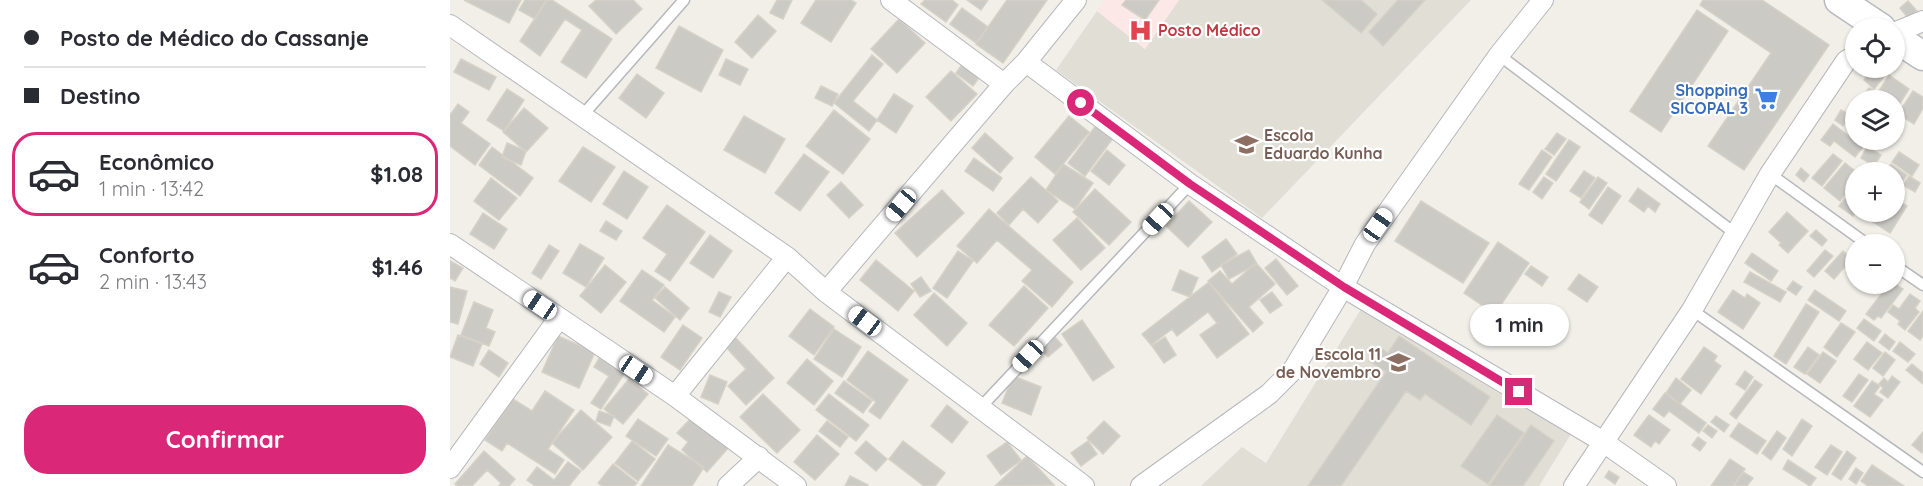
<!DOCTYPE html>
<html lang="pt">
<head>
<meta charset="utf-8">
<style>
	body { margin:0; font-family:Quicksand,sans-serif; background:#f7f7f7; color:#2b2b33; height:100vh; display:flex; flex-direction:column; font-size:22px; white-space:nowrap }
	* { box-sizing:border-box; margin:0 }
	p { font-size:20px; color:#7c7c81 }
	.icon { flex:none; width:33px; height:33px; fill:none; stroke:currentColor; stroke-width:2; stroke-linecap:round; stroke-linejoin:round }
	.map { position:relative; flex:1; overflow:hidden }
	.details { display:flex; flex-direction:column; background:#fff; width:450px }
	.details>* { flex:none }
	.hud { display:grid; align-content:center; height:132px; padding:0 24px; background:#fff }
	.fabs { position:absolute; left:1395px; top:18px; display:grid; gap:12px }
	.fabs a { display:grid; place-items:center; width:60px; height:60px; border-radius:50%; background:#fff; box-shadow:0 2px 4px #0004; font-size:30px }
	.end { position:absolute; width:27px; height:27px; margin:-14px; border:8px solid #db2777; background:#fff; box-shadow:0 0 0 3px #fff }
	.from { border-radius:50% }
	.bubble { position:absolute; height:42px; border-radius:21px; background:#fff; box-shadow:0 2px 4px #0004; font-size:20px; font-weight:700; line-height:42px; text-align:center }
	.car { position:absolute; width:18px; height:36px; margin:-18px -9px; border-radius:8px; box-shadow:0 0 4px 2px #0007; background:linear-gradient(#fff 24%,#345 0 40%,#fff 0 76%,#345 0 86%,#fff 0) }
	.hud b { display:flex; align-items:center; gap:21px; height:57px; font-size:22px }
	.hud b+b { border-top:2px solid #e1e1e2 }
	.hud i { width:15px; height:15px; background:#2b2b33 }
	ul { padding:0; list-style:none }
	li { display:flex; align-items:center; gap:18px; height:84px; margin:0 12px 9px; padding:0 12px; border:3px solid transparent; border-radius:24px }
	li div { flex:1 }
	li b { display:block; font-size:22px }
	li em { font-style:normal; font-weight:700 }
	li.selected { border-color:#db2777 }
	li>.icon { width:54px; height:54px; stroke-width:1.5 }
	.primary-button { display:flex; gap:12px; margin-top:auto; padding:12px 24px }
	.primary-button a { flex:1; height:69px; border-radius:24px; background:#db2777; color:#fff; font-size:24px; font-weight:700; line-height:69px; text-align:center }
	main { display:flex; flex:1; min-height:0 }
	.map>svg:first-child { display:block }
	.education { fill:#e1ded6 }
	.medical { fill:#fce8e6 }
	.building { fill:#cccac5; stroke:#d6d1c6; stroke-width:1.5 }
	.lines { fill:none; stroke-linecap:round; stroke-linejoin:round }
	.lane-casing { stroke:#b5b8bc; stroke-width:13 }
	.street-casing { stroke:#b5b8bc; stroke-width:22 }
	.secondary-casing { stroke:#b6babf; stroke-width:31 }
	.lane { stroke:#fff; stroke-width:10 }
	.street { stroke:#fff; stroke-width:20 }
	.secondary { stroke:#fff; stroke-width:28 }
	.route { stroke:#db2777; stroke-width:8 }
	.labels { text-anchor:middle; stroke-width:4.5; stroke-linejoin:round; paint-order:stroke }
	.health-label { font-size:16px; font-weight:bold; fill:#be3a42; stroke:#fff; text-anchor:start }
	.shop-label { font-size:16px; font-weight:bold; fill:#366cbe; stroke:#fff; text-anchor:end }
	.education-label { font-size:16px; font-weight:bold; fill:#785e54; stroke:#fff; text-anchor:start }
</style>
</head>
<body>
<main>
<section class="details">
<div class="hud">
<b><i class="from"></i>Posto de Médico do Cassanje</b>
<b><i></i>Destino</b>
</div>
<ul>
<li class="selected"><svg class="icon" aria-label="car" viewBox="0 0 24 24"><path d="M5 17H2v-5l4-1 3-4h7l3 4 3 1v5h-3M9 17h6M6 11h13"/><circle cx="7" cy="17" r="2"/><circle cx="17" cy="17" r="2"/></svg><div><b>Econômico</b><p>1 min · 13:42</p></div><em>$1.08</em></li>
<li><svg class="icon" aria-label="car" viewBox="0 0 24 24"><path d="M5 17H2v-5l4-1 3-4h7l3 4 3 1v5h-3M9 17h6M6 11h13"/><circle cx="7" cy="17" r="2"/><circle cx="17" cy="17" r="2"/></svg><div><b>Conforto</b><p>2 min · 13:43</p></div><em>$1.46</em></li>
</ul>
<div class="primary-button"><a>Confirmar</a></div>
</section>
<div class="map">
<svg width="1473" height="486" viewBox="0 0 1473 486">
	<rect width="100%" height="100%" fill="#f1efe8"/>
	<!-- education -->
	<path class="education" d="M729 0H1021L812 218 606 70 647 11 695 49Z
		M916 301 1126 426 1089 486H751L792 447 816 463Z"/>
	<!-- medical -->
	<path class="medical" d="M655 0H729L695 49 647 11Z"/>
	<!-- building -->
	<path class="building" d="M14 0H71L59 23Z
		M75 0H96L85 19 69 10Z
		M97 0H102L162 39 136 78 111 62 132 30 115 19 90 56 70 41Z
		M146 0H183L192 9 166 34 139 6Z
		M327 0H342L333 19 320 13Z
		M366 0H401L406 3 381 42 351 23Z
		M475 0H502L508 5 496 22 471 4Z
		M517 0H538L531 10Z
		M557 0H597L553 63 526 44Z
		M676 0H709L695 20 672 5Z
		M872 0H911L927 14 911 33Z
		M948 0H975L933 46 919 32Z
		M1253 0H1312L1379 45 1294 170 1258 146 1321 53 1250 5Z
		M1458 1 1467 11 1458 18 1450 8Z
		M512 8 538 27 526 43 500 24Z
		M1247 10 1278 31 1211 132 1180 111Z
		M308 15 326 31 302 58 285 42Z
		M449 19 475 43 447 73 421 49Z
		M229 26 273 50 251 92 206 68Z
		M422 55 433 64 403 101 427 120 419 131 384 103Z
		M11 59 46 77 39 90 4 72Z
		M276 59 298 69 290 85 269 75Z
		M513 63 531 75 523 86 506 73Z
		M1422 70 1433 78 1424 89 1414 80Z
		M501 71 527 94 501 121 476 97Z
		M187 74 214 93 196 118 169 98Z
		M1439 75 1459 89 1449 105 1429 91Z
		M371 86 388 94 382 106 365 98Z
		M1419 88 1440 100H1411Z
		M57 89 74 100 54 131 37 120Z
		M1463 91 1473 97V108L1464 124 1448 114Z
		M444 94 463 106 446 133 427 120Z
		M8 104 19 112 11 123 40 144 25 165 0 146V115Z
		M74 108 98 128 76 152 53 132Z
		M384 110 420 139 393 174 356 146Z
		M1391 110 1400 115 1393 126 1385 120Z
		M294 116 335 139 315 173 274 150Z
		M619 116 639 132 605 174 585 157Z
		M647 124 664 137 635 176 618 163Z
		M1383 124 1413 147 1405 157 1384 141 1380 146 1371 140Z
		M535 133 563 158 550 173 522 148Z
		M1107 133 1116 139 1104 155 1095 149Z
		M1119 140 1130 147 1106 181 1096 174Z
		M57 143 76 151 71 165 52 157Z
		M42 147 83 178 70 196 29 165Z
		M133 147 165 167 141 202 109 181Z
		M1417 147 1431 155 1424 166 1411 158Z
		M657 150 675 165 659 185 641 171Z
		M1092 150 1102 157 1079 190 1069 184Z
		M1449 152 1469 165 1462 176 1442 162Z
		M354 154 379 172 350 211 325 193Z
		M1383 154 1392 161 1372 186 1362 178Z
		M524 158 552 178 543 191 515 171Z
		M1395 163 1404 170 1399 176 1405 182 1390 201 1374 188Z
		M613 164 643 183 625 209 596 190Z
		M1441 164 1457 175 1453 181 1444 176V172L1436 170Z
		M1351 168 1359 175 1354 182 1346 175Z
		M174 171 198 187 177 219 153 204Z
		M1134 171 1145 178 1131 198 1120 191Z
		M1459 176 1470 183 1465 192 1453 185Z
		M581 177 608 201 588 223 573 209 559 225 547 213Z
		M1094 177 1103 183 1092 199 1083 192Z
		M1148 177 1157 183 1139 209 1130 202Z
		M41 178 67 198 49 220 24 201Z
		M391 182 413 205 399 218 377 195Z
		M1158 187 1171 196 1152 224 1139 215Z
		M1188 188 1210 204 1205 212 1198 206 1194 212 1179 201Z
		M645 189 681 222 659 245 623 212Z
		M492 190 514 213 467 257 445 233Z
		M1396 197 1406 204V212L1403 216 1389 206Z
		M1444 198 1457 206 1440 233 1417 218 1421 212H1444Z
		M739 201 762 222 738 247 716 226Z
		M971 201 1039 243 1013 283 945 241Z
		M217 205 255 232 220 281 205 271 217 254 193 238Z
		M539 209 623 282 602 307 572 281 582 270 547 240 527 263 507 246Z
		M1337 212 1358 231 1338 253 1329 245 1331 243 1319 232Z
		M33 213 57 229 44 249 20 234Z
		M627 218 655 248 631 270 603 240Z
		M156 221 172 231 166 240 150 231Z
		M1366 230 1377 240 1372 246 1360 236Z
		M260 235 282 251 263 278 240 263Z
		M776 239 787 254 762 272 752 257Z
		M1048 242 1079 263 1045 314 1014 293Z
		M130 244 154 258 136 287 113 273Z
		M99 245 109 251 91 279 82 273Z
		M799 250 807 264 779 279 771 265Z
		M1375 250 1383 256 1364 277 1357 271Z
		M508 251 523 261 497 298 483 288Z
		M1393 251 1402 259 1384 279 1375 271Z
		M1302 253 1328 271 1321 281 1295 263Z
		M826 259 848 286 837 295 815 268Z
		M426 260 464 291 448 311 410 280Z
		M0 261 13 268 5 281 0 278Z
		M806 263 825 284 799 307 813 323 803 332 758 281 770 271 782 284Z
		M155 265 176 282 151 313 130 296Z
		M1081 266 1098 277 1092 286 1075 274Z
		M192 270 214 285 202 300 225 317 214 332 170 301Z
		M730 270 748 278 740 297 722 290Z
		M1300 272 1336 292 1330 302 1294 282Z
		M1129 274 1148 287 1137 302 1118 289Z
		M471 277 481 291 470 297 461 284Z
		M1343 281 1352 287 1346 295 1337 289Z
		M759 282 799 334 767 358 750 335 767 323 758 312 727 336 722 329 701 345 692 334Z
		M1444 283 1453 289 1431 318 1428 316 1424 320 1416 314 1439 284Z
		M574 286 598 308 564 346 539 325Z
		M0 287 17 291 8 324 0 322Z
		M215 287 239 308 230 320 205 298Z
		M1283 290 1295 298 1297 294 1310 303 1293 329 1268 312Z
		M1365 290 1396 311 1389 321 1358 300Z
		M269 292 281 297 270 317 259 312Z
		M822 292 832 305 820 313 810 300Z
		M484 293 517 323 497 346 464 315Z
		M1460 294 1470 301 1465 308 1469 312 1455 330 1448 324 1450 321 1438 312 1443 305 1449 309Z
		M24 302 43 310 36 328 45 332 39 346 11 335Z
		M1356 304 1369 312 1336 364 1324 356Z
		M360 309 384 327 364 355 339 336Z
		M1473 311V336L1470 340 1458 331Z
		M1414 319 1431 331 1424 341 1407 328Z
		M632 320 664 367 643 381 612 334Z
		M1391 323 1405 332 1387 357 1374 347Z
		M233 325 252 338 230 370 211 357Z
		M384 329 411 347 392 377 364 359Z
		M1435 334 1445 342 1439 350 1429 342Z
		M8 335 32 344 23 366 0 357Z
		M108 336 145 352 129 388 92 372Z
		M604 336 612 345 598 357 590 348Z
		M949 336 1040 397 1021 425 975 394 970 400 956 391 891 486H858L936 372 919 361 929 347 938 353Z
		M285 337 324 378 296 405 278 386 296 369 275 346Z
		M715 337 726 355 714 363 702 346Z
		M1417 342 1432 353 1418 370 1404 359Z
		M1450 342 1465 354 1458 362 1443 351Z
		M1254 347 1267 356 1264 361 1271 366 1251 394 1231 379Z
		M1358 347 1369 355 1355 374 1344 367Z
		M39 350 58 363 49 377 30 364Z
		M418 351 458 380 430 419 419 411 426 402 397 380Z
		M1373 352 1386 361 1370 383 1357 374Z
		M1435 352 1445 360 1433 376 1423 368Z
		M151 355 176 371 151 409 141 403 159 376 144 367Z
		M357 359 383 381 364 405 337 383Z
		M1462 364 1473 373V384L1456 370Z
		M1295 371 1303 377 1295 390 1286 384Z
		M1409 374 1418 380 1402 402 1393 396Z
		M260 375 277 382 268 404 251 397Z
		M563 376 591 387 581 415 552 403Z
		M1442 376 1450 382 1438 398 1430 392 1433 388 1429 384 1434 378 1438 382Z
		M1226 378 1241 390 1230 404 1216 393Z
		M179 379 198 394 173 424 154 409Z
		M1305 380 1312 385 1286 419 1280 414Z
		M394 381 422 401 413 413 385 393Z
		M1422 381 1430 386 1424 394 1433 400 1420 417 1404 406Z
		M95 391 124 410 98 449 114 460 105 474 57 443 52 451 35 440 63 399 82 411Z
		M1215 393 1256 423 1249 433 1219 411 1214 417 1203 409Z
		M313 394 350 430 327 453 290 417Z
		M379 394 419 425 406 441 366 410Z
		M497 405 518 422 502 443 481 426Z
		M131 410 162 437 133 470 102 443Z
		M149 411 164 416 160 426 146 421Z
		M1047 415 1074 433 1038 484 1011 466Z
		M1199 415 1220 430 1209 444 1205 441 1201 447 1184 435Z
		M243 416 279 447 257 472 232 450 238 442 227 433Z
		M1266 416 1279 425 1274 432 1261 422Z
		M188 419 218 439 206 456 176 436Z
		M1352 419 1362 426 1342 456 1333 449Z
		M377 421 398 437 390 447 369 431Z
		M654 421 670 436 653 454 637 438Z
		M1289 423 1316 441 1307 454 1280 436Z
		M1081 425 1104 441 1073 486H1039Z
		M1258 425 1267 431 1262 438 1253 431Z
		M1327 431 1336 438 1321 460 1312 453Z
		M1473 432V452L1472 453 1462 445Z
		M367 435 389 454 365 480 344 462Z
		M1248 437 1256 443 1250 451 1242 445Z
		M182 441 205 459 188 481 165 463Z
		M416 441 437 459 426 471 405 453Z
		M453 441 495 473 485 486H474L439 459Z
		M638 441 647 454 631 466 621 453Z
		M557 442 571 460 551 475 537 456Z
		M218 445 254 467 242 486H191Z
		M1381 445 1392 452 1377 475 1365 467Z
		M34 451 65 479 59 486H49L51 483 37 470 22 486H7L5 484Z
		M1397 451 1406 458 1391 480 1382 474Z
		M577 456 604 485 545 486Z
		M1280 459 1295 469 1283 486H1261Z
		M1338 460 1366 478 1360 486 1333 469Z
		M118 462 131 471 119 486H85L77 480 87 467 104 480Z
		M163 464 187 483 184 486H152L148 483Z
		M1422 465 1454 486H1418L1411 481Z
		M1406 468 1413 473 1406 484 1399 479Z
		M1159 471 1169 477 1165 484 1155 477Z
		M1293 472 1303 478 1297 486H1284Z
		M400 476 418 485 417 486H395Z"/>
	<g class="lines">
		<defs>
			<path id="lane" d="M1049 55 1286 234
				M132 116 234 0
				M1320 174 1417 244
				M1444 265 1473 285
				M1242 310 1473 472
				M530 408 740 184"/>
			<path id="street" d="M441 0 554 84
				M0 25 337 257 376 292 634 486
				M1444 33 1473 21
				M576 62 740 184 893 287 1152 441 1216 486
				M0 244 225 396 346 486
				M376 292 554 84 576 62 626 0
				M225 396 337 257
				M0 468 109 318
				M278 486 309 457
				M691 486 819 394 843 370 893 287 915 244 1049 55 1093 0
				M1124 486 1242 310 1320 174 1396 61 1406 55"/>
			<path id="secondary" d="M1389 0 1431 28
				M1444 37 1473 56"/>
		</defs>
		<!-- lane casing -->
		<use href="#lane" class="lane-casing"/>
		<!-- street casing -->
		<use href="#street" class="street-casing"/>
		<!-- secondary casing -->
		<use href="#secondary" class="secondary-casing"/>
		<!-- lane -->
		<use href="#lane" class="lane"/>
		<!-- street -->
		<use href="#street" class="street"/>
		<!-- secondary -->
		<use href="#secondary" class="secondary"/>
	</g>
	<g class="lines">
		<!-- route -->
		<path class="route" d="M631 103 740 184 894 287 1069 392"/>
	</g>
	<!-- icons -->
	<defs>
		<symbol id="hospital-bare" viewBox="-9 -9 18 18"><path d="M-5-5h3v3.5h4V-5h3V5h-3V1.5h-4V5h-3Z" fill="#e0444e" stroke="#fff" stroke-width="2.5" paint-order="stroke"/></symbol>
		<symbol id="supermarket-bare" viewBox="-9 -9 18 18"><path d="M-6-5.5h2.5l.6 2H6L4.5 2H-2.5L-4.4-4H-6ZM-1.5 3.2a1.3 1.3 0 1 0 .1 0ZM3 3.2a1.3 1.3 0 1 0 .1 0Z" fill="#3f7fe0" stroke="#fff" stroke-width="2.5" paint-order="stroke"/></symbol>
		<symbol id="school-bare" viewBox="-9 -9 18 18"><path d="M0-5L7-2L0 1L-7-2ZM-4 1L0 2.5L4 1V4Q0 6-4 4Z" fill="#8d6e63" stroke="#fff" stroke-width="2.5" paint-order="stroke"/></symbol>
	</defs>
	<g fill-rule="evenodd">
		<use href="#hospital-bare" x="674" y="14" width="33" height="33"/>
		<use href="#supermarket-bare" x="1300" y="82" width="33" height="33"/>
		<use href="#school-bare" x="780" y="128" width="33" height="33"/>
		<use href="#school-bare" x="932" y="346" width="33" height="33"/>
	</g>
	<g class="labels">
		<!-- health labels -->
		<g class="health-label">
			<text x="708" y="36">Posto Médico</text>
		</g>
		<!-- shop labels -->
		<g class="shop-label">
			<text x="1298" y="96">Shopping<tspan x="1298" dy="18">SICOPAL 3</tspan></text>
		</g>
		<!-- education labels -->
		<g class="education-label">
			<text x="814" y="141">Escola<tspan x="814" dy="18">Eduardo Kunha</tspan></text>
			<text x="931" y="360" text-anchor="end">Escola 11<tspan x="931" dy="18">de Novembro</tspan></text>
		</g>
	</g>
</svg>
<div class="fabs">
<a><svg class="icon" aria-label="locate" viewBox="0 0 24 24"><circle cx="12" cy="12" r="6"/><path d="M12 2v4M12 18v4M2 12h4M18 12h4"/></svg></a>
<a><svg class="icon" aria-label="layers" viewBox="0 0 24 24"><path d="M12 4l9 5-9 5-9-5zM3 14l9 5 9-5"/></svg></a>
<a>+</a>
<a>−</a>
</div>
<i class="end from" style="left:631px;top:103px"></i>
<i class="end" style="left:1069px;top:392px"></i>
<div class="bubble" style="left:1020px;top:304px;width:99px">1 min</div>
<i class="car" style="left:451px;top:205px;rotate:220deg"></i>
<i class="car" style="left:708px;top:219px;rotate:223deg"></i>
<i class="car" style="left:928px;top:225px;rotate:35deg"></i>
<i class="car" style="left:90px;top:305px;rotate:304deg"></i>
<i class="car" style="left:415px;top:321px;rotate:307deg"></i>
<i class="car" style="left:578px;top:356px;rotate:223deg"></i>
<i class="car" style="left:186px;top:370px;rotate:124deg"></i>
</div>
</main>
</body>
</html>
